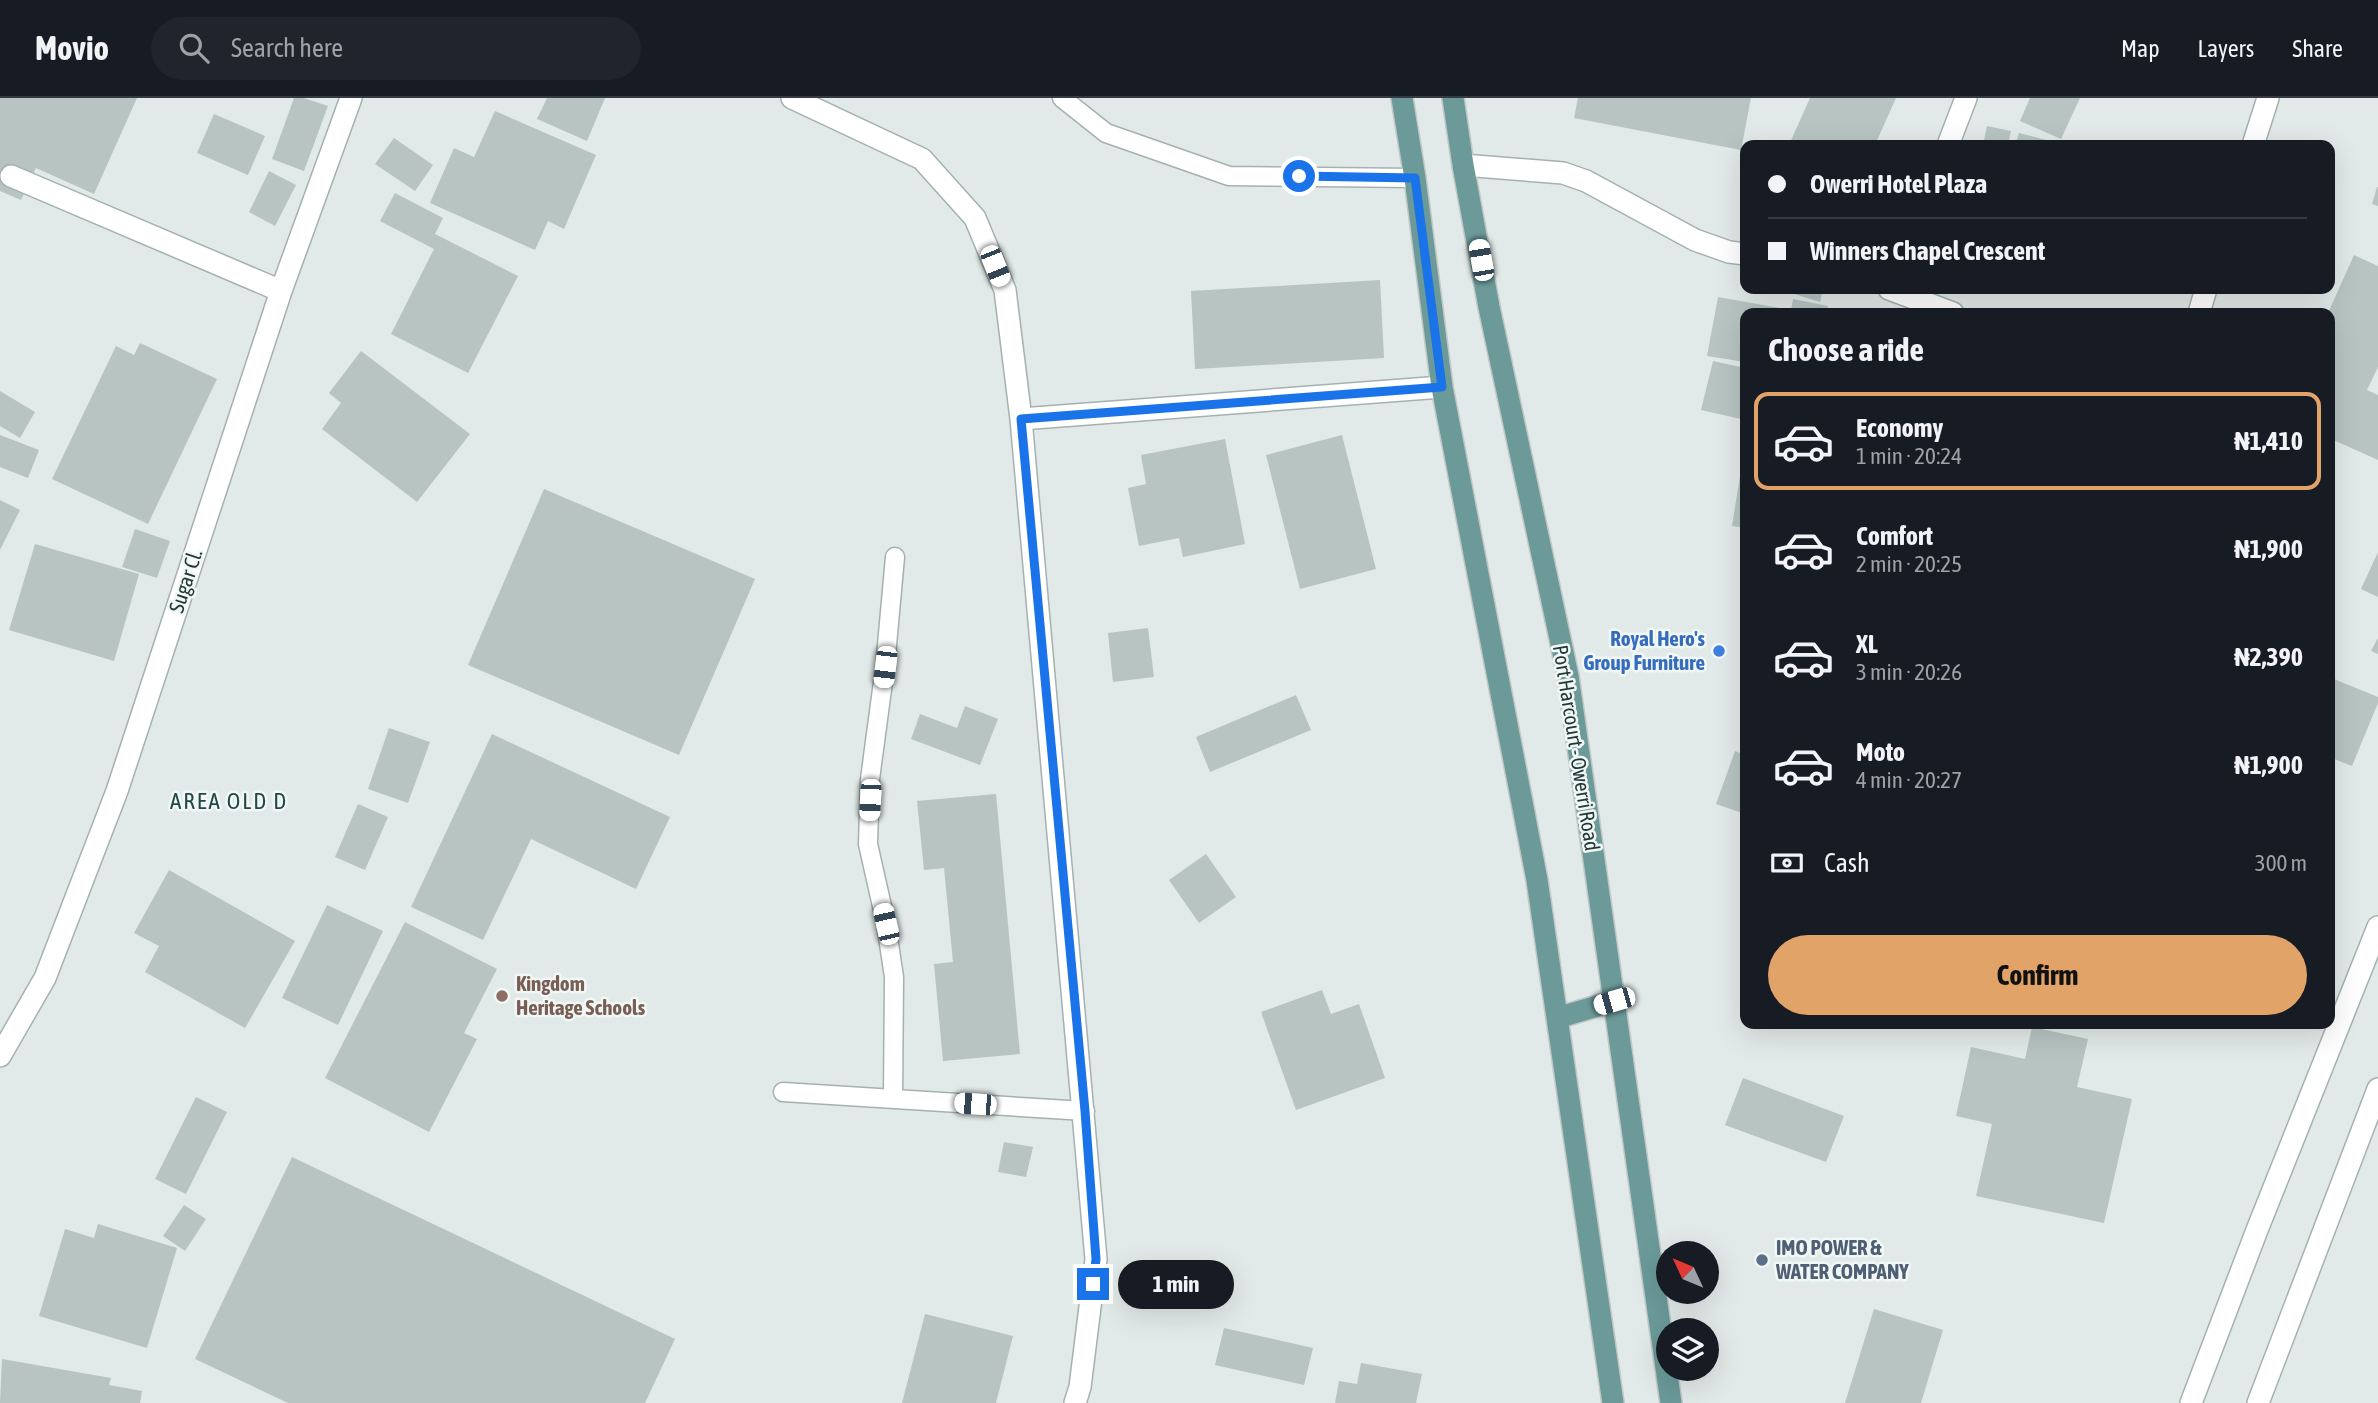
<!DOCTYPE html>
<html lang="en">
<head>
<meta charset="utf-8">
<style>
	body { margin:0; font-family:"Asap Condensed",sans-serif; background:#20242c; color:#f1f3f6; height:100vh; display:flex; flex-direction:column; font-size:26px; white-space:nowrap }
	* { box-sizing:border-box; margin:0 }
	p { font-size:23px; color:#9ea1a6 }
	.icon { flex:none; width:38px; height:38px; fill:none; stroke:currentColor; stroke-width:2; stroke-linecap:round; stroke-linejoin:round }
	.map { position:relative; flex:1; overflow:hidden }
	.details { position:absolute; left:1740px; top:210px; width:595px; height:721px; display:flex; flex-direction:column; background:#171b24; border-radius:14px; box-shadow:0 7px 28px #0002 }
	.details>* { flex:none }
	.hud { position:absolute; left:1740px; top:42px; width:595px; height:154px; border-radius:14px; box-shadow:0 7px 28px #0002; display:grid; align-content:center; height:154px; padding:0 28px; background:#171b24 }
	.needle { width:46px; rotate:314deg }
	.tools { position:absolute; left:1656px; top:1143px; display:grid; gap:14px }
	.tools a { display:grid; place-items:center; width:63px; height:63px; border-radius:50%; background:#171b24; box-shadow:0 7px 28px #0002; font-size:35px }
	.end { position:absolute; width:32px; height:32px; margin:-16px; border:9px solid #1a73e8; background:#fff; box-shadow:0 0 0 4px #fff }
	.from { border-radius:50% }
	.bubble { position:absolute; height:49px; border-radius:24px; background:#171b24; box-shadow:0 7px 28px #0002; font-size:23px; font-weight:700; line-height:49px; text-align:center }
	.car { position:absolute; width:21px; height:42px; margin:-21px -10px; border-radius:9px; box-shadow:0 0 5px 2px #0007; background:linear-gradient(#fff 24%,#345 0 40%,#fff 0 76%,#345 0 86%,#fff 0) }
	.hud b { display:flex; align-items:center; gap:24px; height:66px; font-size:26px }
	.hud b+b { border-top:2px solid #363941 }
	.hud i { width:18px; height:18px; background:#f1f3f6 }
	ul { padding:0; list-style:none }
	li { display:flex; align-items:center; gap:21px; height:98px; margin:0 14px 10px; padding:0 14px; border:4px solid transparent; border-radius:14px }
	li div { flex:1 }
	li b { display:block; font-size:26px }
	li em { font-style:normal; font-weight:700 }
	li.on { border-color:#e1a368 }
	li>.icon { width:63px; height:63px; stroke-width:1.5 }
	h2 { padding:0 28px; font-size:32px; line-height:84px }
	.pay { display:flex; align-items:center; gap:18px; height:77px; padding:0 28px; font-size:26px }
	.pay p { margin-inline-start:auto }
	.cta { display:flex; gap:14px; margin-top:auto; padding:14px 28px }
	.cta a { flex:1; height:80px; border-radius:42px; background:#e1a368; color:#111; font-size:28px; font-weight:700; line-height:80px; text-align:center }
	header { display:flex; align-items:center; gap:42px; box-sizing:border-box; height:98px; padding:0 35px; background:#171b24; border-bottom:2px solid #363941 }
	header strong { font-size:33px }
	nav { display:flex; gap:38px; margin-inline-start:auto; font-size:24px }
	.search { width:490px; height:63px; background:#20242c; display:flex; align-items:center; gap:18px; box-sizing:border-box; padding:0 24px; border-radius:38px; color:#9ea1a6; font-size:26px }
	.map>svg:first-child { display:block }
	.building { fill:#b7c4c1 }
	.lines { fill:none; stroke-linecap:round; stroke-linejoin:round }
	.lane-casing { stroke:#a4b1b0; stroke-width:21 }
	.street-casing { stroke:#a4b1b0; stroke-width:24 }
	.primary-casing { stroke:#c1c7c7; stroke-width:24 }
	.lane { stroke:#fff; stroke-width:18 }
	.street { stroke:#fff; stroke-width:21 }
	.primary { stroke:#6b9a99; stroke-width:21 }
	.route { stroke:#1a73e8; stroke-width:9 }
	.shop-dot { fill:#3f7fe0; stroke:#f1f7f5; stroke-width:2.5 }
	.education-dot { fill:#8d6e63; stroke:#f1f7f5; stroke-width:2.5 }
	.service-dot { fill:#5c6f8a; stroke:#f1f7f5; stroke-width:2.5 }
	.labels { text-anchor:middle; stroke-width:5; stroke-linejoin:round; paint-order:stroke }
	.street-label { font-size:21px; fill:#233838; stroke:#f1f7f5 }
	.shop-label { font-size:21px; font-weight:bold; fill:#366cbe; stroke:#f1f7f5; text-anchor:end }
	.education-label { font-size:21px; font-weight:bold; fill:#785e54; stroke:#f1f7f5; text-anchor:start }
	.service-label { font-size:21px; font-weight:bold; fill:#4e5e75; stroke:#f1f7f5; text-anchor:start }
	.neighbourhood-label { font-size:23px; letter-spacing:2px; fill:#224847; stroke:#f1f7f5 }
</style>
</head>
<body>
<header>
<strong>Movio</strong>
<div class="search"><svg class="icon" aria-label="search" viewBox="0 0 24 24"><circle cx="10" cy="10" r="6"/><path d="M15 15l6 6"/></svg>Search here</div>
<nav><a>Map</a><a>Layers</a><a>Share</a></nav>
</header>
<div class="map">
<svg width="2378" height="1305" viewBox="0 0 2378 1305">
	<rect width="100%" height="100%" fill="#e1eae8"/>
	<!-- building -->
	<path class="building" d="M0 0H137L94 96 36 70 21 102 0 93Z
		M294 0H304L328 8 304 73 272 61Z
		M547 0H605L587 43 537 21Z
		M1578 0H1751L1741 52 1574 20Z
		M1810 0H1896L1875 47H1789Z
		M2030 0H2080L2061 41 2020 23Z
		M495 13 596 57 564 131 548 123 535 152 430 105 454 50 474 59Z
		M214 16 265 38 248 77 197 55Z
		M1987 28 2011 33 2008 47H1983Z
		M2019 35 2062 46V47H2015Z
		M394 40 433 67 415 93 375 66Z
		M269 73 296 87 275 128 249 114Z
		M2377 89H2378V108L2372 106Z
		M395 95 443 120 435 136 518 178 468 275 391 236 434 151 380 123Z
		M2354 157 2378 168V269L2367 292 2378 297V362L2329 340 2328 215Z
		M1380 182 1384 260 1195 271 1191 193Z
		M1778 191H1823L1820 204Z
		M1718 199 1791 212 1793 201 1828 208 1826 215H1745V264L1707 258Z
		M140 245 217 281 148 426 52 381 116 248 134 257Z
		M361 253 470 336 417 404 322 331 341 305 329 295Z
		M1713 263 1745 270V322L1701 312Z
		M0 293 35 314 20 340 0 328Z
		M0 337 39 352 28 380 0 369Z
		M1342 337 1376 471 1300 491 1266 357Z
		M1225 341 1245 446 1183 459 1179 440 1139 448 1128 390 1146 386 1141 357Z
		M1740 378H1745V430L1732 428Z
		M544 391 755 481 679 657 468 567Z
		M0 402 20 412 0 452Z
		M135 431 170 443 157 480 122 469Z
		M35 446 139 476 114 563 9 532Z
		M2378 454V499L2361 491Z
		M1148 530 1154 579 1113 584 1108 535Z
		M2378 540V556L2371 553Z
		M2329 579 2378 599V605L2352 668 2329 659Z
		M1296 597 1311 632 1210 674 1196 639Z
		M965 608 998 621 980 667 911 641 920 616 957 630Z
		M389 630 430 644 408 705 368 691Z
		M492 636 670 719 636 791 531 741 483 842 411 809Z
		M1735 653 1745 657V716L1716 706Z
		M996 696 1020 956 943 963 934 866 953 864 944 770 924 772 917 703Z
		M358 706 388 719 365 772 335 759Z
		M1206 756 1236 799 1199 825 1169 782Z
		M169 772 295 843 245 930 145 874 159 848 134 835Z
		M327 807 383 833 338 927 282 900Z
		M405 824 497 871 464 935 477 941 429 1034 325 980Z
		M1322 892 1331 916 1359 906 1385 980 1296 1012 1261 914Z
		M2032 929 2088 941 2077 989 2132 1001 2104 1125 1976 1098 1992 1026 1956 1018 1971 949 2025 961Z
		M1743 980 1844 1018 1826 1064 1725 1027Z
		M196 999 227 1014 186 1096 155 1081Z
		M1004 1044 1033 1049 1026 1079 998 1074Z
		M292 1059 675 1241 645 1305H288L195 1261Z
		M184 1107 206 1121 185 1153 163 1138Z
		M98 1126 177 1150 147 1250 39 1218 65 1131 94 1140Z
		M1874 1211 1943 1232 1921 1305H1845Z
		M925 1216 1013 1238 996 1305H902Z
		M1224 1230 1313 1250 1304 1287 1215 1267Z
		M2 1261 111 1280 109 1287 142 1293 140 1305H0Z
		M1361 1265 1422 1276 1416 1305H1335L1339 1283 1357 1286Z"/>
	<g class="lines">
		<defs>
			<path id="lane" d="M1062 0 1106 35 1229 78 1415 80
				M783 994 1085 1013
				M893 1001 894 879 886 826 868 746 870 681 885 569 895 459"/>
			<path id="street" d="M792 0 922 61 975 120 1005 192 1021 321 1096 1161 1080 1289 1075 1305
				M1948 47 1966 0
				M2253 47 2268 0
				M1463 67 1563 75 1586 83 1695 142 1729 154 1745 156
				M11 78 281 193
				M1889 191 1953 215
				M2199 215 2206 191
				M1021 321 1442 289
				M0 958 45 880 117 693 281 193 351 0
				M2191 1305 2257 1132 2378 829
				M2258 1305 2378 991"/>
			<path id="primary" d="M1402 0 1415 80 1442 289 1537 782 1613 1305
				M1453 0 1463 67 1489 209 1568 578 1671 1305
				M1557 920 1614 903"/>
		</defs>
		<!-- lane casing -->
		<use href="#lane" class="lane-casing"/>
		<!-- street casing -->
		<use href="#street" class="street-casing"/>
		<!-- primary casing -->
		<use href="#primary" class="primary-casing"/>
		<!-- lane -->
		<use href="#lane" class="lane"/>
		<!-- street -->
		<use href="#street" class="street"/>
		<!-- primary -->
		<use href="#primary" class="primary"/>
	</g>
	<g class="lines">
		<!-- route -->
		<path class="route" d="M1093 1186 1096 1161 1085 1013 1021 321 1442 289 1415 80 1299 78"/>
	</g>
	<!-- markers -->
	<circle class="shop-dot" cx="1719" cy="553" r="7"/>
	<circle class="education-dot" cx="502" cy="898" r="7"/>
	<circle class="service-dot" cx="1762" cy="1162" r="7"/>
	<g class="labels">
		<!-- street labels -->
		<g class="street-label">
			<text transform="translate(186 483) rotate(-72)" y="7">Sugar Cl.</text>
			<text transform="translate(1576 650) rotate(81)" y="7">Port Harcourt - Owerri Road</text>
		</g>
		<!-- shop labels -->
		<g class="shop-label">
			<text x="1705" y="548">Royal Hero's<tspan x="1705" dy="24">Group Furniture</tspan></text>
		</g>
		<!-- education labels -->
		<g class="education-label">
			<text x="516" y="893">Kingdom<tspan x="516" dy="24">Heritage Schools</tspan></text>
		</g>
		<!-- service labels -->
		<g class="service-label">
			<text x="1776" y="1157">IMO POWER &amp;<tspan x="1776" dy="24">WATER COMPANY</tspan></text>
		</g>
		<!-- neighbourhood labels -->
		<g class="neighbourhood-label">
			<text x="229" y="711">AREA OLD D</text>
		</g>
	</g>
</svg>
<div class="tools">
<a><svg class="needle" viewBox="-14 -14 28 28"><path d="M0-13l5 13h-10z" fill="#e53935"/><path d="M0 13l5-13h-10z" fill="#9ea1a6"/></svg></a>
<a><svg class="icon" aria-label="layers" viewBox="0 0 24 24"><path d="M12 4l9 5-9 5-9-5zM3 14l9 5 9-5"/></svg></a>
</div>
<i class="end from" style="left:1299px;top:78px"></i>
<i class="end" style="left:1093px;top:1186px"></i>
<div class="bubble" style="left:1118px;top:1162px;width:116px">1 min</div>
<i class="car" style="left:1481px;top:162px;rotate:350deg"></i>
<i class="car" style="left:995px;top:168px;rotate:158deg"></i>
<i class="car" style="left:885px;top:569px;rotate:187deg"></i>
<i class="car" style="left:870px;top:702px;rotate:183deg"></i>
<i class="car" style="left:886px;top:826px;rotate:347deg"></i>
<i class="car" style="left:1614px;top:903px;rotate:254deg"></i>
<i class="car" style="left:975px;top:1006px;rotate:274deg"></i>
<div class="hud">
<b><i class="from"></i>Owerri Hotel Plaza</b>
<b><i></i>Winners Chapel Crescent</b>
</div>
<section class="details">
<h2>Choose a ride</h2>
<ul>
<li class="on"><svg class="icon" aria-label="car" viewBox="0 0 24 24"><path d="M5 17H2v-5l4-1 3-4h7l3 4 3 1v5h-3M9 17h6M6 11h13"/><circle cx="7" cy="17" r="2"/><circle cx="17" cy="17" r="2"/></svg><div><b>Economy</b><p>1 min · 20:24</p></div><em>₦1,410</em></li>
<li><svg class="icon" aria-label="car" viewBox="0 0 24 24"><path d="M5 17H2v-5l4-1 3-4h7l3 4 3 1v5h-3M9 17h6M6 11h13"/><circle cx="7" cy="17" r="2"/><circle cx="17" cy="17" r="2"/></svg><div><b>Comfort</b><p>2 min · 20:25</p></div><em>₦1,900</em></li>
<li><svg class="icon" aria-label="car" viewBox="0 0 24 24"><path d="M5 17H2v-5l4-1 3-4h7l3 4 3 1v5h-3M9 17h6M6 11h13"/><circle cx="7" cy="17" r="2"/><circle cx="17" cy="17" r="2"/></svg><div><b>XL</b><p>3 min · 20:26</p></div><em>₦2,390</em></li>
<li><svg class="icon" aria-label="car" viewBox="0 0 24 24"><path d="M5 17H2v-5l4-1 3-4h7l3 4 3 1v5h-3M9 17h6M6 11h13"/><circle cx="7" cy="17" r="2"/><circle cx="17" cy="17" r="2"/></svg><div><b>Moto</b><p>4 min · 20:27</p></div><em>₦1,900</em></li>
</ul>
<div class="pay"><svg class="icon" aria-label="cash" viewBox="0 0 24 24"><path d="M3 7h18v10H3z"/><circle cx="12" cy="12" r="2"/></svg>Cash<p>300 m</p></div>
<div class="cta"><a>Confirm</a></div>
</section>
</div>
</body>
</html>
